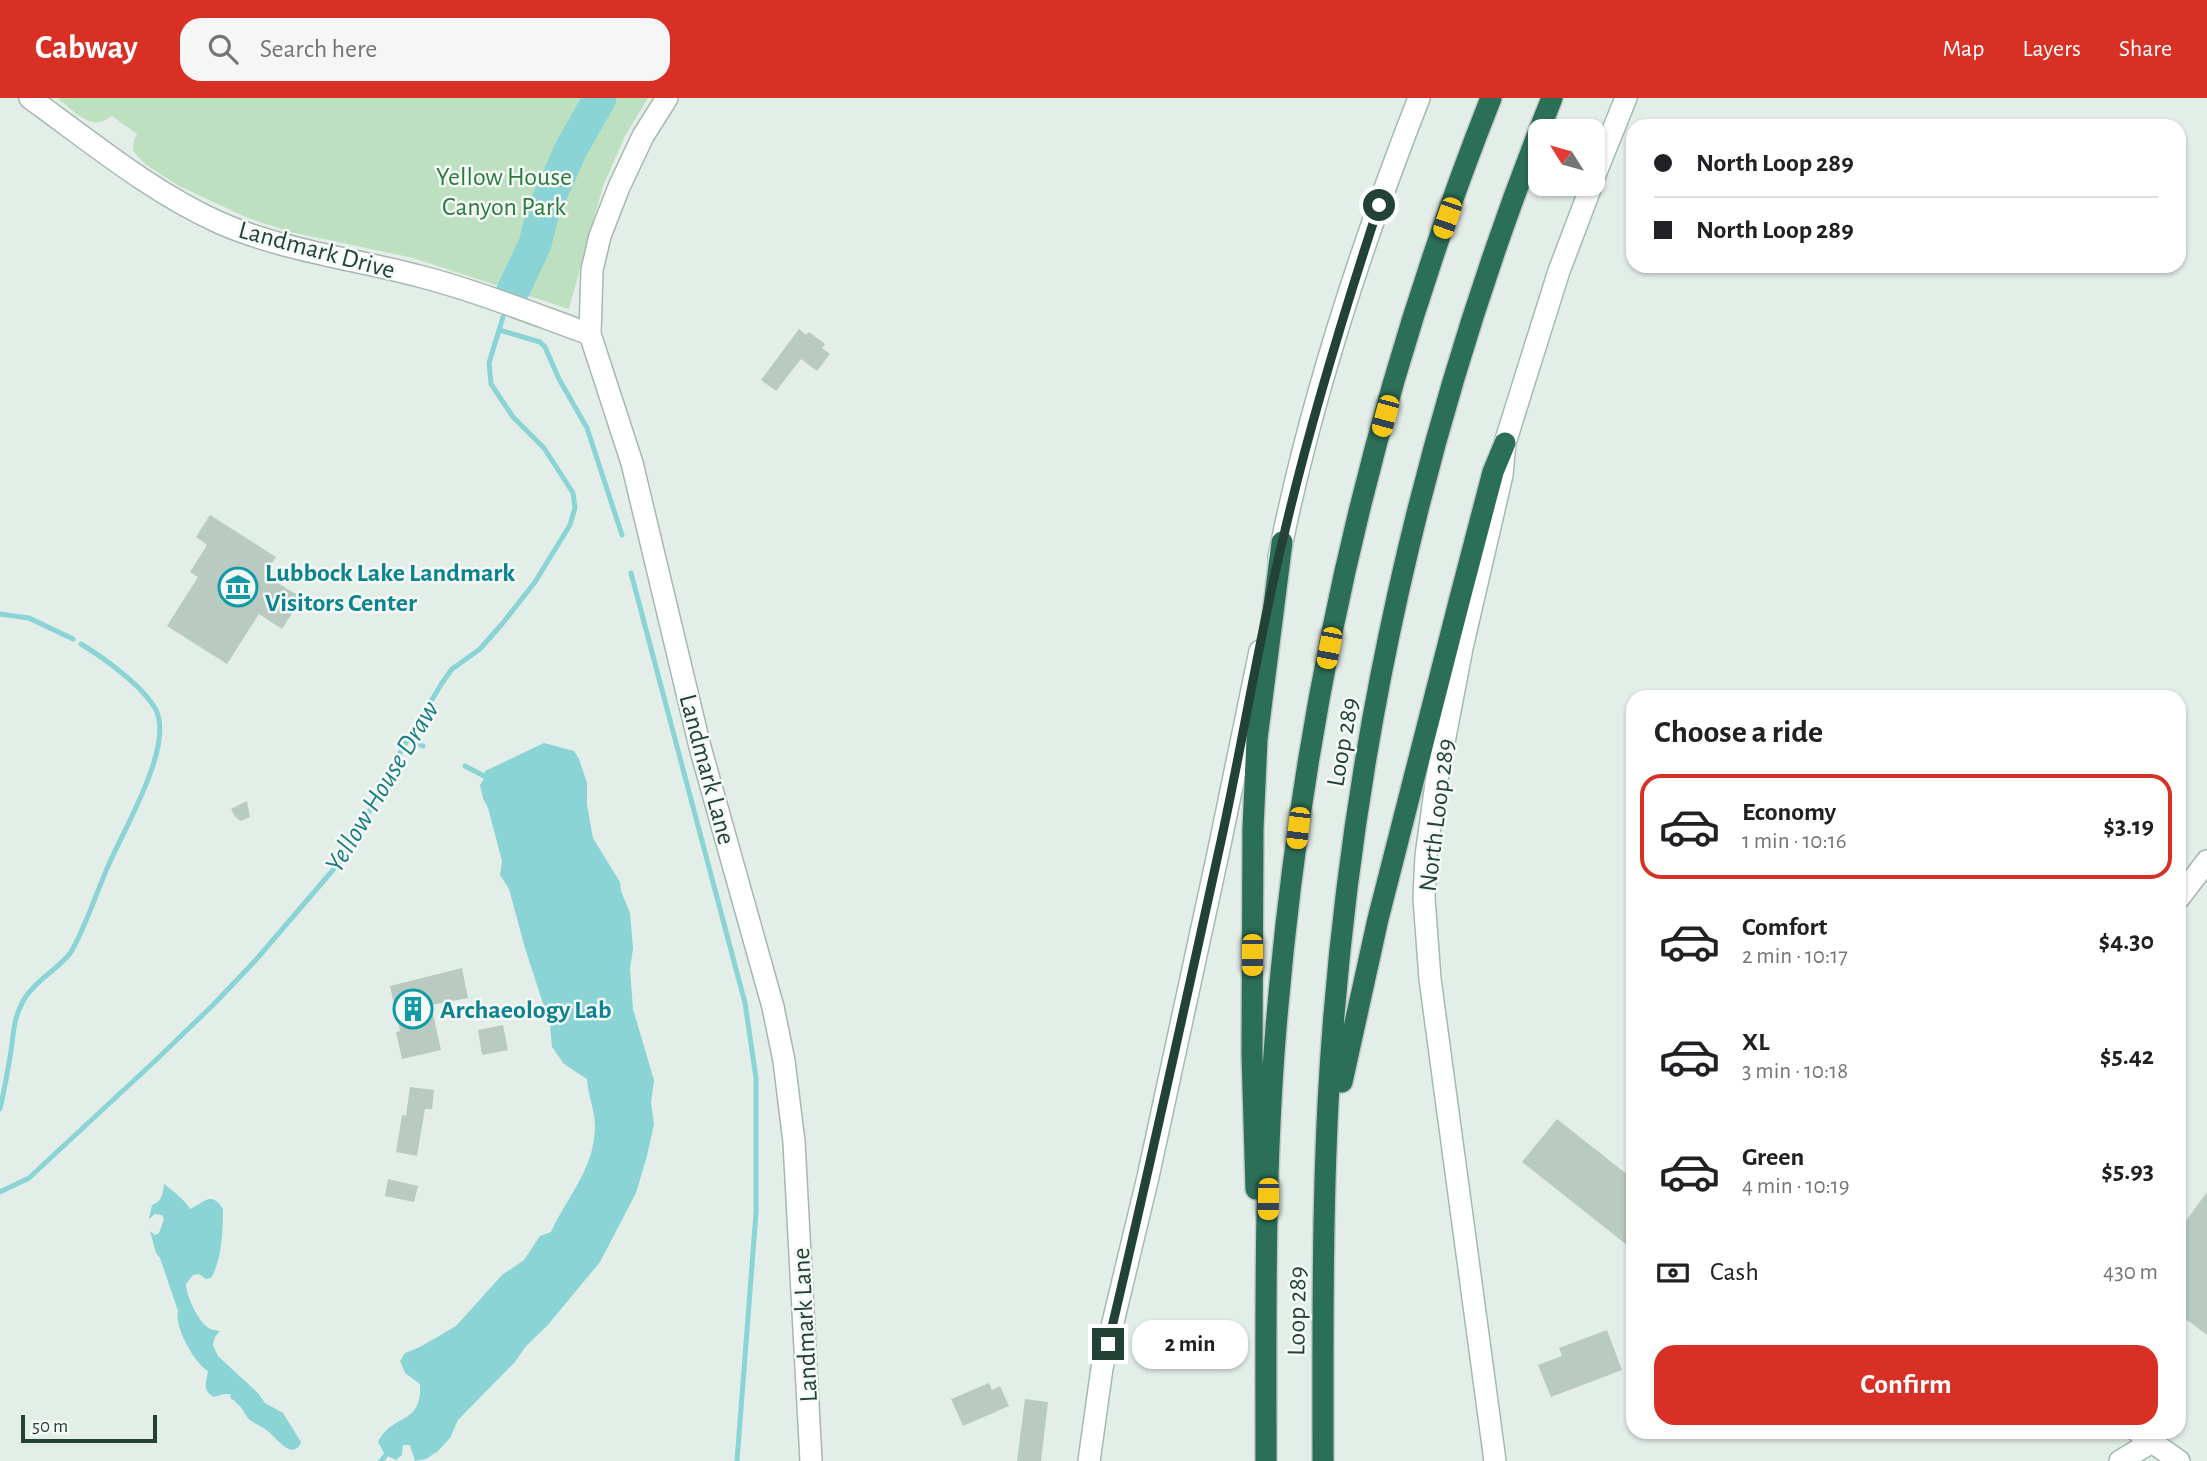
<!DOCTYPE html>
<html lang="en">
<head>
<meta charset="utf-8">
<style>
	body { margin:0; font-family:"Alegreya Sans",sans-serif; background:#f6f6f6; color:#202124; height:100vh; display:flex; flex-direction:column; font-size:26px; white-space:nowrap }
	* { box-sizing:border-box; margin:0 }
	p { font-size:23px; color:#757577 }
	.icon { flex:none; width:38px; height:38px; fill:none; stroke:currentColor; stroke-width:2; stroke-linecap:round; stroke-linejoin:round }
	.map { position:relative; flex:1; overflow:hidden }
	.details { position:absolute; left:1626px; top:592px; width:560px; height:749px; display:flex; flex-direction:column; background:#fff; border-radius:21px; box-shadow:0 2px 5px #0004 }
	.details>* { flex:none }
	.banner { position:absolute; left:1626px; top:21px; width:560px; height:154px; border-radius:21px; box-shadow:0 2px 5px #0004; display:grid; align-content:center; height:154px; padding:0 28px; background:#fff }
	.needle { width:46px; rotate:307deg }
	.tools { position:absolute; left:1528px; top:21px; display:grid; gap:14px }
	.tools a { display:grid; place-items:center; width:77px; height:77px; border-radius:14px; background:#fff; box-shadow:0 2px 5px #0004; font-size:35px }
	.scale { position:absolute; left:21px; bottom:18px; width:136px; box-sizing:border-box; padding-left:7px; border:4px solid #224235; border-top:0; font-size:19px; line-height:24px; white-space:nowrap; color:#224235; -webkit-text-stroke:5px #f5faf7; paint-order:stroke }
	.end { position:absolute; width:32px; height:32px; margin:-16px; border:9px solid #224235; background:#fff; box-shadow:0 0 0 4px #fff }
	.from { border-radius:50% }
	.bubble { position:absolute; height:49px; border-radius:21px; background:#fff; box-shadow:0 2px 5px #0004; font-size:23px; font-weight:700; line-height:49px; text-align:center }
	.car { position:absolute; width:21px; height:42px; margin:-21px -10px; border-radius:9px; box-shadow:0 0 5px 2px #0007; background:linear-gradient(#f5c518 24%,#345 0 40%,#f5c518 0 76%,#345 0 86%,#f5c518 0) }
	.banner b { display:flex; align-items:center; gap:24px; height:66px; font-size:26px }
	.banner b+b { border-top:2px solid #e0e0e0 }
	.banner i { width:18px; height:18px; background:#202124 }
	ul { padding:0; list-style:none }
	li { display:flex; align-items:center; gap:21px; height:105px; margin:0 14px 10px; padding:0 14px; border:4px solid transparent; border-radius:21px }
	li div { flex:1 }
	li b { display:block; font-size:26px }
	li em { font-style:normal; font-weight:700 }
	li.active { border-color:#d93025 }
	li>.icon { width:63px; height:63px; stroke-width:1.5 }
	h2 { padding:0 28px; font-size:32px; line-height:84px }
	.pay { display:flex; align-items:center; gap:18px; height:77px; padding:0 28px; font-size:26px }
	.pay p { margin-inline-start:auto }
	.button { display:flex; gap:14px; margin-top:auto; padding:14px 28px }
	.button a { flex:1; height:80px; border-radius:21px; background:#d93025; color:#fff; font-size:28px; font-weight:700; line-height:80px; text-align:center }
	header { display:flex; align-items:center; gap:42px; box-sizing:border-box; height:98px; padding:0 35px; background:#d93025; color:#fff }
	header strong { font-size:33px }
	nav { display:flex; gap:38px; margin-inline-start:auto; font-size:24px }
	.search { width:490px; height:63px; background:#f6f6f6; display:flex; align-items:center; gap:18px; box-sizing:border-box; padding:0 24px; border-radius:21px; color:#757577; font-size:26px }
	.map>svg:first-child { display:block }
	.green { fill:#bde0c1 }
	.water { fill:#8ad4d6 }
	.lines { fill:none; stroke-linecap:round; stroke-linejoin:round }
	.stream { stroke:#8ad4d6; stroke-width:5 }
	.river { stroke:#8ad4d6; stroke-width:33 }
	.building { fill:#b9cac1 }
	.street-casing { stroke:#a6b7af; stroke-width:24 }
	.secondary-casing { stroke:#a2bbaf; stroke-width:24 }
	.highway-casing { stroke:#c1cac6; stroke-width:24 }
	.street { stroke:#fff; stroke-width:21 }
	.secondary { stroke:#fff; stroke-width:21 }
	.highway { stroke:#2c6f58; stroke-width:21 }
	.route { stroke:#224235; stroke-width:9 }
	.labels { text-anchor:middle; stroke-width:5; stroke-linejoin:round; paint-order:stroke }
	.park-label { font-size:26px; fill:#2a7b3e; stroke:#f5faf7 }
	.street-label { font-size:26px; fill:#224235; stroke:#f5faf7 }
	.culture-label { font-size:26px; font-weight:bold; fill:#0d838f; stroke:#f5faf7; text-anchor:start }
	.water-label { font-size:28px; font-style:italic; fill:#197e81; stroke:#f5faf7 }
</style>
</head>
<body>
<header>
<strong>Cabway</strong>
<div class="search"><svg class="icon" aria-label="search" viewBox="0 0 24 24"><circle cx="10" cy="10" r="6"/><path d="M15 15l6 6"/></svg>Search here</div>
<nav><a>Map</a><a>Layers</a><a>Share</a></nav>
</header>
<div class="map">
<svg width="2207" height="1363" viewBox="0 0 2207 1363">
	<rect width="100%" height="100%" fill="#e4eee9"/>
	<!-- green -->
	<path class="green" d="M57 0H648L625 38 603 88 569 211 413 160 291 134 248 120 179 88 145 66 133 53 134 42 137 36 112 18C91 35 75 13 57 0Z"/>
	<!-- water -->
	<path class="water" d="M544 645 574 653 579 661 587 685V707L593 740 620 784 621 793 630 815 633 850 630 871 633 911 654 982 651 1005 654 1026 647 1058 636 1095 600 1164 547 1228 526 1248 515 1264 458 1322 450 1340 438 1353 426 1361 415 1363 410 1347H403L402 1357 396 1362 385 1357 378 1344C394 1314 422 1328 420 1286L405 1275 400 1263 405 1255 420 1249 456 1228 502 1177 524 1162 540 1138 551 1134C568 1097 594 1072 595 1029 595 1013 588 997 587 981L564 966 552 949 550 927 525 850 509 791 500 777 502 763 488 710 483 700 480 687 484 681 485 673Z
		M164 1086C173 1093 184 1101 190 1111 204 1105 211 1092 223 1111 223 1132 222 1162 211 1180L206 1181 199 1176 193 1177 186 1186C186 1197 198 1224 209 1230 210 1231 218 1233 220 1233L215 1239 213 1247 218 1258 258 1295 265 1305 283 1315 301 1344C293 1363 278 1342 270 1335 264 1329 256 1327 250 1322 244 1317 243 1309 236 1305L234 1302 231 1301 230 1296H225L214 1299C202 1293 206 1285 208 1273 194 1265 174 1228 178 1213L160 1160 156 1155 150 1133 155 1137 159 1135 164 1121 162 1117 155 1116 149 1121 152 1107C162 1103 163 1096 164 1086Z"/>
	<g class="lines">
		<!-- stream -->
		<path class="stream" d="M499 232 540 244 545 249 559 281 587 330 622 437
			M631 475 745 905 756 980V1115L737 1363
			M0 516 29 520 73 541
			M407 641 423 648
			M465 668 488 680
			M0 1011C4 994 7 977 10 959 14 937 12 924 23 903 35 882 60 870 71 854 87 826 96 795 109 766 124 731 174 648 156 612 143 588 104 560 81 546
			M0 1094 29 1080 156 962 214 906 254 864 321 786 348 754 398 658 442 585 452 571 480 551 502 526 535 484 570 427 575 410 573 395 566 384 544 350 513 319 491 286 489 265 503 219
			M381 1363 390 1352"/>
		<!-- river -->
		<path class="river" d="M511 197 535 146 543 114 571 51 600 0"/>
	</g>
	<!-- building -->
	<path class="building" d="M799 231 806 237 809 234 825 246 822 250 830 256 817 273 801 261 776 293 761 282Z
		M210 417 276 459 265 477 302 500 282 531 259 516 227 566 167 528 198 479 190 474 207 447 196 439Z
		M247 703 250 719 241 723 235 719 231 711Z
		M462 870 468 900 431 907 441 952 402 961 396 934 400 933 390 888Z
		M503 927 508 952 482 957 478 932Z
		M410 989 434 992 432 1011H425L417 1058 396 1054 402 1017 406 1018Z
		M1557 1021 1633 1081V1140L1627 1147 1522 1064Z
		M388 1081 418 1088 414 1104 385 1098Z
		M2207 1094V1237L2187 1222 2179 1234V1132Z
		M1607 1232 1622 1272 1551 1299 1538 1267 1562 1258 1559 1250Z
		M989 1285 992 1292 1000 1288 1009 1308 963 1328 951 1301Z
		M1025 1301 1048 1304 1041 1363H1017Z"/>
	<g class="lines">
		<defs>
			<path id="street" d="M30 0C91 44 151 94 220 125 282 152 354 161 419 178 477 193 534 216 590 236
				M667 0 643 38 619 89 600 138 592 172 590 236 632 365 700 649 773 909 784 963 794 1044 811 1363
				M2179 800 2207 763
				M2138 1334 2152 1344"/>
			<path id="secondary" d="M1592 84 1626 0
				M1279 459C1310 303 1361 148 1419 0
				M1089 1363 1102 1270 1148 1079 1219 751 1260 553
				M1495 1363 1430 881 1424 800 1426 758 1436 686 1462 550 1502 377 1505 345 1525 281 1559 173 1592 86
				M2120 1363 2152 1344 2179 1363"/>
			<path id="highway" d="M1342 984 1378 821 1460 500 1493 374 1505 345
				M1256 1091 1252 957 1253 731 1257 641 1282 444
				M1266 1363C1266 1219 1264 1074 1276 930 1302 611 1373 297 1491 0
				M1323 1363C1323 1244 1322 1125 1328 1006 1346 662 1423 320 1552 0"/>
		</defs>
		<!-- street casing -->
		<use href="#street" class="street-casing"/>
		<!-- secondary casing -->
		<use href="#secondary" class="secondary-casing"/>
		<!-- highway casing -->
		<use href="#highway" class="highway-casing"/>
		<!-- street -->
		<use href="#street" class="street"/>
		<!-- secondary -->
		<use href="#secondary" class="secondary"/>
		<!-- highway -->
		<use href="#highway" class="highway"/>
	</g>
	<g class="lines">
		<!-- route -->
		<path class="route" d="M1108 1246C1147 1082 1183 917 1219 752 1242 649 1258 544 1283 441 1309 328 1343 217 1379 107"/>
	</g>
	<!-- icons -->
	<defs>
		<symbol id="museum-ring" viewBox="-11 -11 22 22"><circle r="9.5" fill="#f5faf7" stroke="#0f9aa8" stroke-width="1.5"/><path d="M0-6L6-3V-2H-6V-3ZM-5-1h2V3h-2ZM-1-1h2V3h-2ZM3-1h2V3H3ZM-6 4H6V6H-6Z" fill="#0f9aa8"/></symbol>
		<symbol id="building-ring" viewBox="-11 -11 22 22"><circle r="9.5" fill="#f5faf7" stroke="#0f9aa8" stroke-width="1.5"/><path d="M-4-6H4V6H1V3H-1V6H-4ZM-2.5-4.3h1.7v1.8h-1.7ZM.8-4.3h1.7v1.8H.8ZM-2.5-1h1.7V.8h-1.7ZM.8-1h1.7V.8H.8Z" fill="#0f9aa8"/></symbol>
	</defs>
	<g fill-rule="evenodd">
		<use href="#museum-ring" x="216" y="467" width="44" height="44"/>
		<use href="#building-ring" x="391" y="889" width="44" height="44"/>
	</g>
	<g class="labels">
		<!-- park labels -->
		<g class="park-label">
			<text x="504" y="87">Yellow House<tspan x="504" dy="30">Canyon Park</tspan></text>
		</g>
		<!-- street labels -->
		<g class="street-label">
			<text transform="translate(317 151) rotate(15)" y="9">Landmark Drive</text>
			<text transform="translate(1342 644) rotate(-80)" y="9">Loop 289</text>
			<text transform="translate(708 671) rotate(75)" y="9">Landmark Lane</text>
			<text transform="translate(1436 717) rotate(-83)" y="9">North Loop 289</text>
			<text transform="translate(1296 1213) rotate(-89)" y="9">Loop 289</text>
			<text transform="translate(804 1227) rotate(-93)" y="9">Landmark Lane</text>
		</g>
		<!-- culture labels -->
		<g class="culture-label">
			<text x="265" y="483">Lubbock Lake Landmark<tspan x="265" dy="30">Visitors Center</tspan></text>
			<text x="440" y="920">Archaeology Lab</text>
		</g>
		<!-- water labels -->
		<g class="water-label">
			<text transform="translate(381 688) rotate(-59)" y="10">Yellow House Draw</text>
		</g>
	</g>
</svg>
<div class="tools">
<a><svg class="needle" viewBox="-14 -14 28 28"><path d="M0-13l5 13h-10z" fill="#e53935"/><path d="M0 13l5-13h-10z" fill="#757577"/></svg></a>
</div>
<div class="scale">50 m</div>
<i class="end from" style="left:1379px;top:107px"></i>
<i class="end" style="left:1108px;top:1246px"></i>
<div class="bubble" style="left:1132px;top:1222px;width:116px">2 min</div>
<i class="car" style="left:1447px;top:120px;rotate:199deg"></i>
<i class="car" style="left:1385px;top:318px;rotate:195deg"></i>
<i class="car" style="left:1329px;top:550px;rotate:191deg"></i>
<i class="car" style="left:1298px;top:730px;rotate:187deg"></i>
<i class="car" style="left:1252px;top:857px;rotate:180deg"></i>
<i class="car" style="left:1268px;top:1101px;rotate:181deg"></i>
<div class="banner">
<b><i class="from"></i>North Loop 289</b>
<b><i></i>North Loop 289</b>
</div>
<section class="details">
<h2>Choose a ride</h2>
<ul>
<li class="active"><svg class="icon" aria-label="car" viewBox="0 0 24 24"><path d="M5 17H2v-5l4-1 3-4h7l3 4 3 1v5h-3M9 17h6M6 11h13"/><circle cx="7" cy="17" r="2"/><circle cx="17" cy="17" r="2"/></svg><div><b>Economy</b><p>1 min · 10:16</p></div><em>$3.19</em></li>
<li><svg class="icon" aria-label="car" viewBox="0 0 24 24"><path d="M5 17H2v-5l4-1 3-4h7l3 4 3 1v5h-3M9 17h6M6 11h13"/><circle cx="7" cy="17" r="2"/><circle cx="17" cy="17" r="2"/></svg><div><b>Comfort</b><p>2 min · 10:17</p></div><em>$4.30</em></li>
<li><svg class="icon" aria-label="car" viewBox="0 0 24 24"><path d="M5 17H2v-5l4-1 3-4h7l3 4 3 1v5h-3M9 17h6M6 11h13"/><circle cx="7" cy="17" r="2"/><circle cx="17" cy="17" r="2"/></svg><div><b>XL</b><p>3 min · 10:18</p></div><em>$5.42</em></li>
<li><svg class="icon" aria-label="car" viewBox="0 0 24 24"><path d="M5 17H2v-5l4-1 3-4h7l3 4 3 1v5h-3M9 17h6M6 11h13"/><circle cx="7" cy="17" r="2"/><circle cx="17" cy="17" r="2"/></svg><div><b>Green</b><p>4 min · 10:19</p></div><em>$5.93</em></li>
</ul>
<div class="pay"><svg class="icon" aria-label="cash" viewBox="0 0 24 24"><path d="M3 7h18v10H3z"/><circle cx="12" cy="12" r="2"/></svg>Cash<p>430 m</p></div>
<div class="button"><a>Confirm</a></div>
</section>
</div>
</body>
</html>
